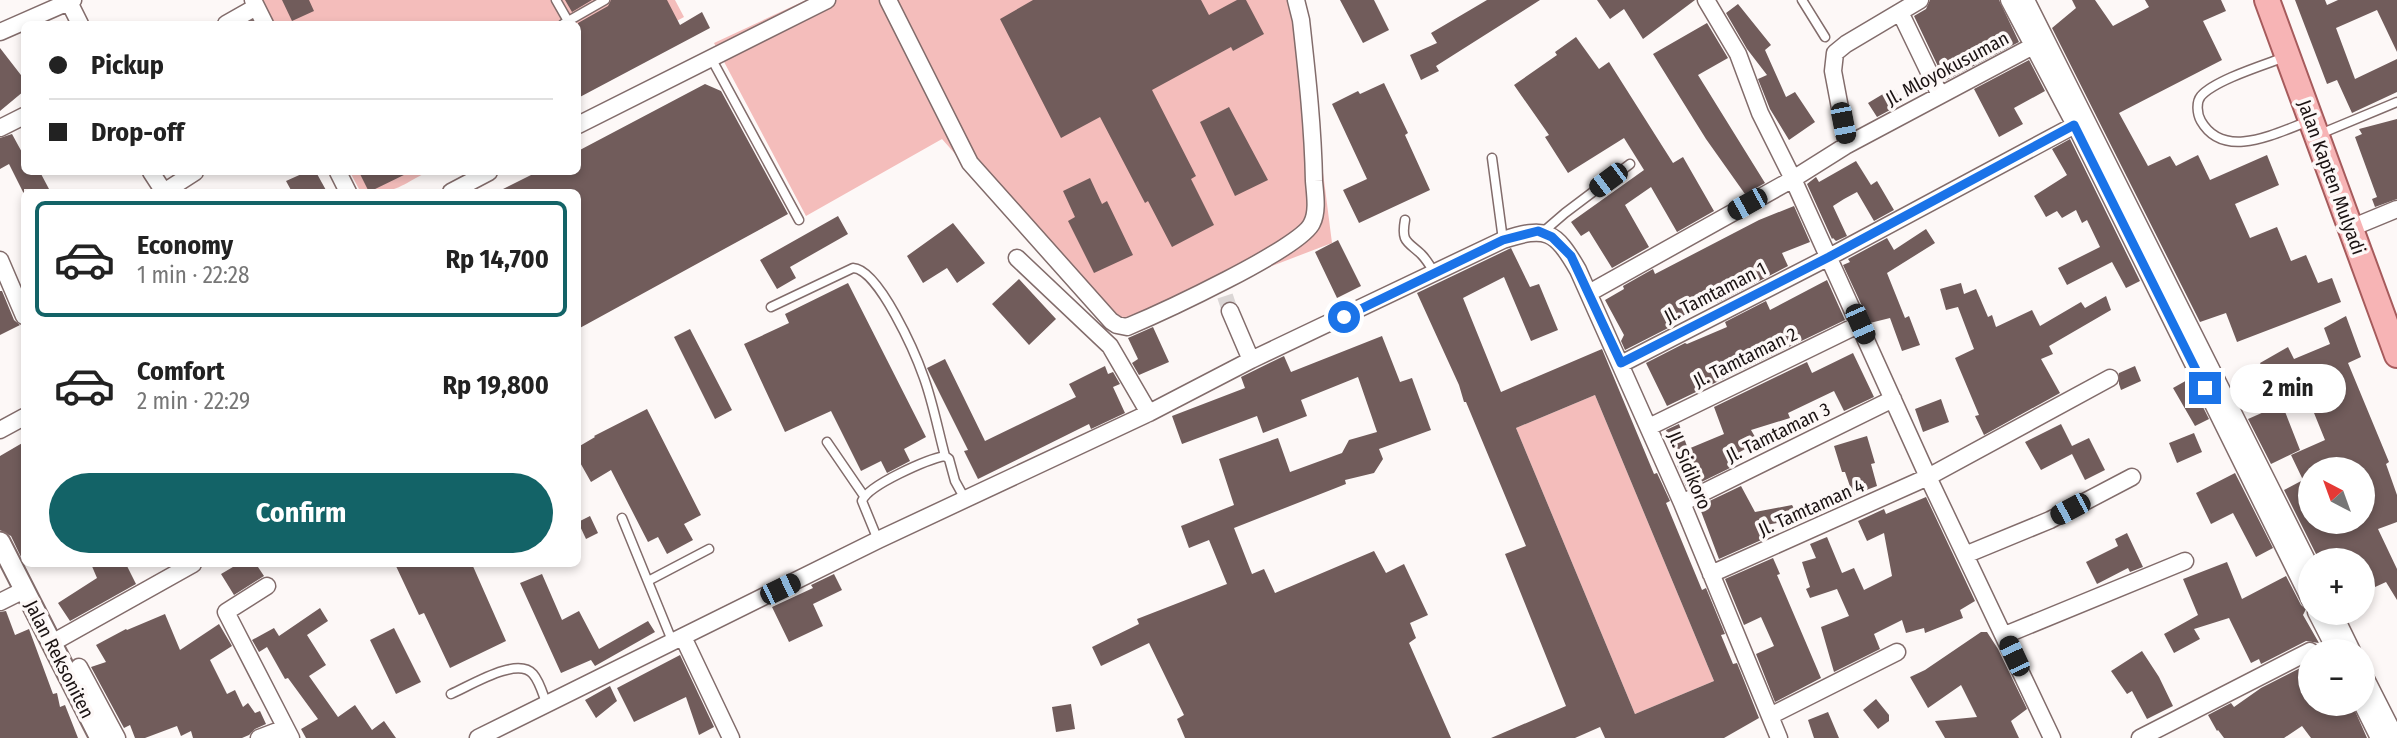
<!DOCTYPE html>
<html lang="en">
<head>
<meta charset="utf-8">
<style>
	body { margin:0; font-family:"Fira Sans Condensed",sans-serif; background:#f2f2f2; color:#222; height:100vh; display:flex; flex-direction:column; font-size:26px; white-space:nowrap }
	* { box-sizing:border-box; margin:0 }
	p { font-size:23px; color:#767676 }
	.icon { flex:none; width:38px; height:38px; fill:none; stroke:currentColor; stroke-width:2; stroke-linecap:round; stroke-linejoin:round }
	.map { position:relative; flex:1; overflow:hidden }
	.side { position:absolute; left:21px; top:189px; width:560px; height:378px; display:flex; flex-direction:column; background:#fff; border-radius:10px; box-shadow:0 4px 10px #0003 }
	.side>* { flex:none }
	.banner { position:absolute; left:21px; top:21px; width:560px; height:154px; border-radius:10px; box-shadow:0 4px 10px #0003; display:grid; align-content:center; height:154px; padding:0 28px; background:#fff }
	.needle { width:46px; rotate:319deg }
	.tools { position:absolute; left:2298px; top:457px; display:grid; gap:14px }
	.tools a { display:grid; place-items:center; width:77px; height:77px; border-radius:50%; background:#fff; box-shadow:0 4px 10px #0003; font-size:35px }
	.end { position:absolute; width:32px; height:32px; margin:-16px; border:9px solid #1a73e8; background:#fff; box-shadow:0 0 0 4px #fff }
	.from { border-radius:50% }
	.bubble { position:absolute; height:49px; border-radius:24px; background:#fff; box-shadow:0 4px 10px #0003; font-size:23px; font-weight:700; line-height:49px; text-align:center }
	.car { position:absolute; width:21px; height:42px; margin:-21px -10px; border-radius:9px; box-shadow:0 0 5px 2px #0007; background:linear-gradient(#222 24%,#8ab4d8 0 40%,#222 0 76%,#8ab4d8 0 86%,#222 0) }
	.banner b { display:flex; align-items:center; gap:24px; height:66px; font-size:26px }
	.banner b+b { border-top:2px solid #e0e0e0 }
	.banner i { width:18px; height:18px; background:#222 }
	ul { padding:12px 0 0; list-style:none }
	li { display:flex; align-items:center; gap:21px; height:116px; margin:0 14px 10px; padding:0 14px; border:4px solid transparent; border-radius:10px }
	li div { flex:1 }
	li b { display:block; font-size:26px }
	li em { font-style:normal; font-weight:700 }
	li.selected { border-color:#136367 }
	li>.icon { width:63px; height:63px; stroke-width:1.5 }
	.cta { display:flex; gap:14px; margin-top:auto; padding:14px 28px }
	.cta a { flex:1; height:80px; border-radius:42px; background:#136367; color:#fff; font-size:28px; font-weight:700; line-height:80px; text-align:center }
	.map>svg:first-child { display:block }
	.green { fill:#f4bdbb }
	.building { fill:#715c5b; fill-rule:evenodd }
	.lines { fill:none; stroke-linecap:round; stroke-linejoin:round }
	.minor-tunnel { stroke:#dbd6d5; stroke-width:16; stroke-dasharray:16 8; stroke-linecap:butt }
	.service-casing { stroke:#826c6b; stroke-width:11 }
	.minor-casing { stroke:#826c6b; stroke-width:19 }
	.tertiary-casing { stroke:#826c6b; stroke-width:23 }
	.primary-casing { stroke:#a65b5c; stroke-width:28 }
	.service { stroke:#fff; stroke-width:8 }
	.minor { stroke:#fff; stroke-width:16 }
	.tertiary { stroke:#fff; stroke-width:19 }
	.primary { stroke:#f7b4b5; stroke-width:24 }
	.route { stroke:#1a73e8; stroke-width:9 }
	.labels { text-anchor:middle; stroke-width:7; stroke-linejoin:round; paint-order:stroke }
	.street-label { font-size:19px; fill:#1b1313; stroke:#fdf8f7 }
</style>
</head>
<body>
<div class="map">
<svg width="2397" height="738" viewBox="0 0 2397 738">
	<rect width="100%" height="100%" fill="#fdf8f7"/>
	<!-- green -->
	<path class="green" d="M260 0H675L684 17 578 75V24H273Z
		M806 0H1301L1332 243 1117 325 1061 274 942 139 806 216 714 43Z
		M350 172H427C400 186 391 197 359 189Z
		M1595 395 1714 681 1635 714 1516 428Z"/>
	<!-- building -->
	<path class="building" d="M282 0H309L314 11 292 21Z
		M565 0H592L572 12Z
		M611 0H667L680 25 702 12 710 28 578 98V23L608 6Z
		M1033 0H1201L1209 15 1237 0H1246L1264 34 1233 51 1231 47 1152 90 1196 176 1191 179 1214 225 1172 247 1148 201 1145 203 1100 117 1061 138 1000 19Z
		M1340 0H1374L1389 30 1363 43Z
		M1487 0H1540L1436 66 1439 71 1421 80 1410 55 1437 43 1431 33Z
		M1597 0H1695L1643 39 1624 9 1610 19Z
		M1930 0H1999L2019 42 1945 81 1914 16 1926 9Z
		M2072 0H2095L2113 26 2149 7 2145 0H2221L2226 11 2203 21 2222 60 2119 113 2148 166 2170 156 2176 166 2198 155 2210 180 2267 155 2279 185 2235 204 2250 238 2277 227 2291 261 2306 255 2318 283 2332 278 2341 302 2237 342 2226 313 2200 322 2052 28 2076 8Z
		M2295 0H2325L2327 5 2338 0H2397V52L2377 10 2336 28 2355 79 2397 59V92L2352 113 2337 80 2327 84Z
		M1738 4 1771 45 1765 50 1786 97 1795 92 1815 122 1789 140 1770 109 1758 79 1767 75 1747 49 1726 13Z
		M1707 23 1728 58 1698 75 1765 183 1745 194 1706 139 1653 54Z
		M1576 37 1599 69 1609 62 1673 163 1683 157 1714 211 1677 232 1651 187 1625 205 1649 247 1612 268 1589 231 1581 236 1571 222 1644 170 1624 138 1568 173 1545 137 1549 135 1514 85 1557 55 1555 52Z
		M0 48 24 79V91L0 111Z
		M2029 60 2045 91 2014 108 2023 124 1999 137 1974 89Z
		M1384 83 1408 133 1405 135 1430 190 1359 223 1343 190 1367 179 1332 104 1358 91 1360 94Z
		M705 84 721 91 788 214 578 329V192H497L537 172H578V151Z
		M1893 88 1903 103 1877 117 1868 103Z
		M1229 107 1268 180 1235 196 1200 122Z
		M2397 119V199L2375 207 2372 199 2377 197 2355 137 2362 134 2359 129Z
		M12 134 24 156V172H40L49 189H24V194L9 164 0 169V138Z
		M2070 139 2140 281 2126 288 2112 262 2067 285 2058 268 2100 247 2087 220 2082 223 2076 210 2062 218 2057 211 2046 217 2034 196 2067 175 2052 149Z
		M1856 161 1871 185 1877 181 1894 210 1874 221 1857 192 1844 199 1833 206 1847 236 1836 241 1833 238 1832 239 1807 184 1816 177 1819 182Z
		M306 172H316L327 192H292L286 181Z
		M359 172H410L369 192Z
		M1090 178 1102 204 1107 201 1133 255 1094 273 1068 221 1075 217 1063 191Z
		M1794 206 1810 242 1782 253 1788 266 1717 303 1714 298 1672 322 1674 325 1625 350 1621 341 1624 335 1605 300 1624 289 1623 286 1653 269 1655 274 1759 220Z
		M838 216 848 234 790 267 796 278 777 289 760 260Z
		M953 223 985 263 957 283 947 268 923 283 907 256Z
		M1926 229 1935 243 1887 273 1905 318 1909 316 1920 345 1902 351 1890 318 1870 323 1843 265 1850 262 1848 259 1887 238 1894 250Z
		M1338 240 1361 286 1337 298 1315 252Z
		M1511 248 1530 287 1539 284 1558 330 1531 341 1504 277 1463 298 1501 392 1602 349 1654 474 1657 473 1670 501 1666 503 1702 590 1706 588 1725 634 1721 635 1733 664 1737 663 1759 718 1724 738H1605L1600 727 1575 738H1491L1566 706 1505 554 1526 546 1466 402H1464L1459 385 1417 293ZM1595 395 1714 681 1635 714 1516 428Z
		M1019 279 1056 319 1029 345 992 304Z
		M1827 280 1845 320 1667 406 1646 363 1685 343 1687 344 1727 327 1725 322 1766 301 1770 310Z
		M848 283 926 437 904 449 910 461 887 473 881 461 861 471 831 411 785 432 744 344 789 323 785 314Z
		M1961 283 1964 294 1976 289 1988 317 1992 315 1996 327 2032 310 2040 326 2081 302 2085 308 2106 296 2111 310 2049 346 2053 354 2041 359 2060 393 1984 435 1975 416 1979 415 1955 358 1974 349 1958 307 1946 310 1940 289Z
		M0 291H2L14 320 20 325 0 335Z
		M2346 316 2361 357 2348 363 2389 462 2386 464 2397 495V522L2378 529 2397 569V600L2386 582 2362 593V560H2319L2284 490 2303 480 2291 455 2325 440 2301 381 2277 394 2260 363 2288 347 2294 359 2330 344 2324 328ZM2310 469H2362V522H2310V505L2305 494H2310Z
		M1153 327 1169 362 1139 375 1132 363 1138 359 1128 338Z
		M690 329 732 410 715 419 674 337Z
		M1382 336 1400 382 1412 378 1431 430 1379 449 1383 459 1374 473 1345 480 1346 484 1234 528 1252 574 1264 569 1275 593 1374 551 1386 573 1404 564 1428 615 1410 623 1416 638 1409 643 1451 738H1185L1177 719 1184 715 1149 643 1101 666 1092 647 1139 624 1137 619 1227 584 1209 540 1189 548 1181 526 1234 505 1219 459 1278 438 1290 472 1342 453 1349 440 1377 432 1358 377 1301 400 1307 416 1263 433 1257 416 1182 444 1172 416 1245 388 1241 377 1284 356 1291 372Z
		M1853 353 1874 397 1844 411 1834 391 1788 413 1790 418 1751 430 1758 442 1727 459 1732 467 1687 489 1677 465H1679L1666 430 1679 424 1688 449 1724 434 1714 407 1807 362 1812 373Z
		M945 359 985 441 1076 397 1069 384 1105 366 1108 374 1113 372 1120 384 1113 387 1125 413 1091 429 1089 424 978 479 964 451 968 450 927 368Z
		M2135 366 2141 381 2121 390 2119 384V373Z
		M2189 379 2209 419 2195 426 2173 388Z
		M1941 399 1949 422 1923 432 1915 409Z
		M2282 404 2300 450 2271 464 2248 419Z
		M647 409 701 515 684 524 693 540 667 554 658 537 648 542 611 470 591 482 578 459V447L595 437 594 436Z
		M2061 424 2072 446 2089 438 2105 470 2085 480 2072 454 2041 470 2025 442Z
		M2194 433 2202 452 2177 463 2169 443Z
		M1867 436 1875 463 1871 464 1877 486 1853 495 1845 472H1842L1834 446Z
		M24 442V555L21 557 11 536 0 530V456Z
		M2235 473 2273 548 2256 557 2233 513 2211 524 2196 493Z
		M1741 486 1755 512 1792 505 1800 519 1760 526 1768 537 1719 559 1699 506Z
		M1926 497 1975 601 1960 610 1963 618 1925 633 1924 628 1906 633 1902 620 1874 634 1880 649 1834 672 1821 627 1849 616 1837 589 1810 598 1806 589 1810 587 1802 562 1816 558 1810 544 1827 537 1842 573 1854 568 1864 590 1892 576 1884 533 1867 541 1858 521 1884 509 1886 514Z
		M590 516 598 533 586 539 578 522Z
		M2127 533 2143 567 2130 572 2128 568 2097 584 2086 562 2118 546 2115 539Z
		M1773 558 1780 574 1777 575 1821 678 1775 702 1756 654 1774 646 1761 617 1744 625 1725 579Z
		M2227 562 2242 599 2286 576 2301 605 2306 609 2303 615 2319 643 2306 641 2261 664 2259 659 2251 663 2229 618 2194 629 2200 639 2174 653 2164 634 2198 615 2183 579Z
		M91 564H126L136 584 70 621 58 603 97 578Z
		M238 564H256L264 576 234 595 221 574Z
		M395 564H472L506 641 450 668 424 613 419 615Z
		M542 574 562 620 579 611 599 649 648 621 655 632 595 666 591 660 561 673 520 583Z
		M834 574 842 590 813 604 823 626 789 642 772 607 813 588 811 585Z
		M320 608 328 621 307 635 326 665 309 676 338 717 355 705 372 730 384 721 396 738H306L301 729 318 719 288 678 285 679 267 647 259 652 252 640 274 628 279 636Z
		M6 611 15 635 29 629 53 694 57 693 60 707 65 705 78 738H0V612Z
		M165 614 180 650 219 624 232 646 210 660 227 694 235 690 243 707 248 703 255 713 260 711 266 724 255 729 249 735 242 738H193L191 731 181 736 177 726 145 738H135L130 725 124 728 91 667 106 662 96 645 126 629 127 630Z
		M394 628 421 682 396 694 370 640Z
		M1981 632H1987L1998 649 2027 709 2011 721 2019 738H1945L1935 721 1977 717 1961 685 1928 708 1910 677 1925 670Z
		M2142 651 2159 677 2173 706 2147 719 2132 691 2127 694 2111 671Z
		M680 655 714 727 699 735 686 697 634 722 617 688Z
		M2310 663V704H2352L2367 738H2311L2302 726 2284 738H2224L2218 730 2217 731 2208 715 2231 703 2234 707 2261 688Z
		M610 686 617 701 596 718 585 700Z
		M1876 699 1889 715V721L1878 729 1863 710Z
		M1071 704 1075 729 1056 732 1052 707Z
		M1828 712 1839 738H1814L1808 720Z"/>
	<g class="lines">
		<!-- minor-tunnel -->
		<path class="minor-tunnel" d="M1225 296 1230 311"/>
		<defs>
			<path id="service" d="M556 0 568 21
				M1802 0 1825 37
				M563 24 605 0
				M2285 57C2264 65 2215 80 2201 96 2196 102 2197 114 2201 121 2224 161 2276 133 2309 121
				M711 58 799 220
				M2320 134 2397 102
				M1492 158 1503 240
				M1405 220C1401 242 1407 241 1421 254 1427 260 1431 267 1435 274
				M1543 232 1565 213 1630 164
				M771 307 853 268C879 269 916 355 924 378 933 403 938 430 945 456
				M827 442 864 496
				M622 518 673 643
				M878 540 862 501C868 485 928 459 945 456L949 459 955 481 965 499
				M648 581 709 549
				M451 694C470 686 517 656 533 674 540 682 543 695 547 705"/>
			<path id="minor" d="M253 0 265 24
				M888 0 970 163 1111 321 1117 325 1127 327C1158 314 1302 248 1312 223 1318 211 1315 194 1314 181 1313 127 1307 74 1301 20L1296 0
				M1706 0 1738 54 1760 113 1793 179 1928 477 2052 738
				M2009 0 2075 125 2310 600
				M2026 0 2310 566
				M69 2 80 24
				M1900 12 1940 95
				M226 24 256 7
				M0 32 73 0
				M578 125 827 0
				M0 128 24 116
				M1847 145 1833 71 1835 53 1846 44 1920 0
				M151 172 164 192
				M338 172 348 192
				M164 192 195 172
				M451 192 489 172
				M2351 228 2397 209
				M1017 258 1110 346 1149 413
				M0 260 24 316
				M1589 293 1793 179 1847 145 2033 46
				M1230 311 1251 360
				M1621 364 1829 257 2075 125
				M1649 427 1860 324
				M0 430 24 417
				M1682 503 1893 399
				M1965 555 2050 520 2132 477
				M1711 574 1928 477 2110 378
				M267 586 226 612 291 738
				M0 602 24 590
				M2316 612 2336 651
				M2333 612 2352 651
				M2005 635 2185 561
				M683 637 731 738
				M52 643 193 564
				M79 667 117 738
				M2362 671 2396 738
				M2362 704 2379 738
				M1770 716 1897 652
				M259 738 285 728
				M478 738 878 540 1149 413 1251 360 1503 240C1546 226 1555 230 1578 270L1682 503 1779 738
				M2140 738 2310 651"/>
			<path id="tertiary" d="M0 542 100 738"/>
			<path id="primary" d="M2267 0 2397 355"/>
		</defs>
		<!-- service casing -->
		<use href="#service" class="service-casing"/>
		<!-- minor casing -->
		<use href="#minor" class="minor-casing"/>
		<!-- tertiary casing -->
		<use href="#tertiary" class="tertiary-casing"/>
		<!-- primary casing -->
		<use href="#primary" class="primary-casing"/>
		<!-- service -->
		<use href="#service" class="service"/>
		<!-- minor -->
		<use href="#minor" class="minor"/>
		<!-- tertiary -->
		<use href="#tertiary" class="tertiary"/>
		<!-- primary -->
		<use href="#primary" class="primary"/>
	</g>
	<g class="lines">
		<!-- route -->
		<path class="route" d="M1344 317 1503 240 1538 231 1552 237 1571 256 1621 363 1829 257 2074 125 2205 388"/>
	</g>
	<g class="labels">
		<!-- street labels -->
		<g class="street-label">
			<text transform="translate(1947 68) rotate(-28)" y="7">Jl. Mloyokusuman</text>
			<text transform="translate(2332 177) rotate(70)" y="7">Jalan Kapten Mulyadi</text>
			<text transform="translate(1715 292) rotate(-27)" y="7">Jl. Tamtaman 1</text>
			<text transform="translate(1745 357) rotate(-26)" y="7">Jl. Tamtaman 2</text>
			<text transform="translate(1778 432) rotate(-26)" y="7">Jl. Tamtaman 3</text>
			<text transform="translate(1690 470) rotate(67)" y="7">Jl. Sidikoro</text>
			<text transform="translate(1811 507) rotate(-24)" y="7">Jl. Tamtaman 4</text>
			<text transform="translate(60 659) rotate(63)" y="7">Jalan Reksoniten</text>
		</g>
	</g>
</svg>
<div class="tools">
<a><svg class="needle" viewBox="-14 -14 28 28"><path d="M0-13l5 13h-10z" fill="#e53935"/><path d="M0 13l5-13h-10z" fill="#767676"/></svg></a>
<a>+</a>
<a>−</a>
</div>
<i class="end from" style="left:1344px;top:317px"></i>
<i class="end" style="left:2205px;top:388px"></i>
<div class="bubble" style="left:2230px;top:364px;width:116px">2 min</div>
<i class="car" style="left:1843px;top:123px;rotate:169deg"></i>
<i class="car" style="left:1608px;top:180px;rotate:233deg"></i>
<i class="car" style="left:1747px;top:204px;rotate:241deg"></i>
<i class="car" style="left:1860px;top:324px;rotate:156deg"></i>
<i class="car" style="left:2070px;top:509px;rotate:242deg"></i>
<i class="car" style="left:780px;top:589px;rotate:64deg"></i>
<i class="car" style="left:2014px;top:656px;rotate:335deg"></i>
<div class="banner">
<b><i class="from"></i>Pickup</b>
<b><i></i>Drop-off</b>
</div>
<section class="side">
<ul>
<li class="selected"><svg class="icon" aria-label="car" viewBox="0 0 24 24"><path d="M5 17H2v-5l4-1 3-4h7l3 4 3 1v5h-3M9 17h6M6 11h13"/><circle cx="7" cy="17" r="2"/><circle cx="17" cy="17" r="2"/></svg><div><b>Economy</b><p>1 min · 22:28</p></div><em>Rp 14,700</em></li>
<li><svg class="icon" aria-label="car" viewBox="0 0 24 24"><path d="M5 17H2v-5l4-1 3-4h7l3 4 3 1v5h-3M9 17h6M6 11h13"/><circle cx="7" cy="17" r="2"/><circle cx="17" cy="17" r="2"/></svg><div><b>Comfort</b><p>2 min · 22:29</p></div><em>Rp 19,800</em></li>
</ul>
<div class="cta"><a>Confirm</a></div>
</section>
</div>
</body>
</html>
